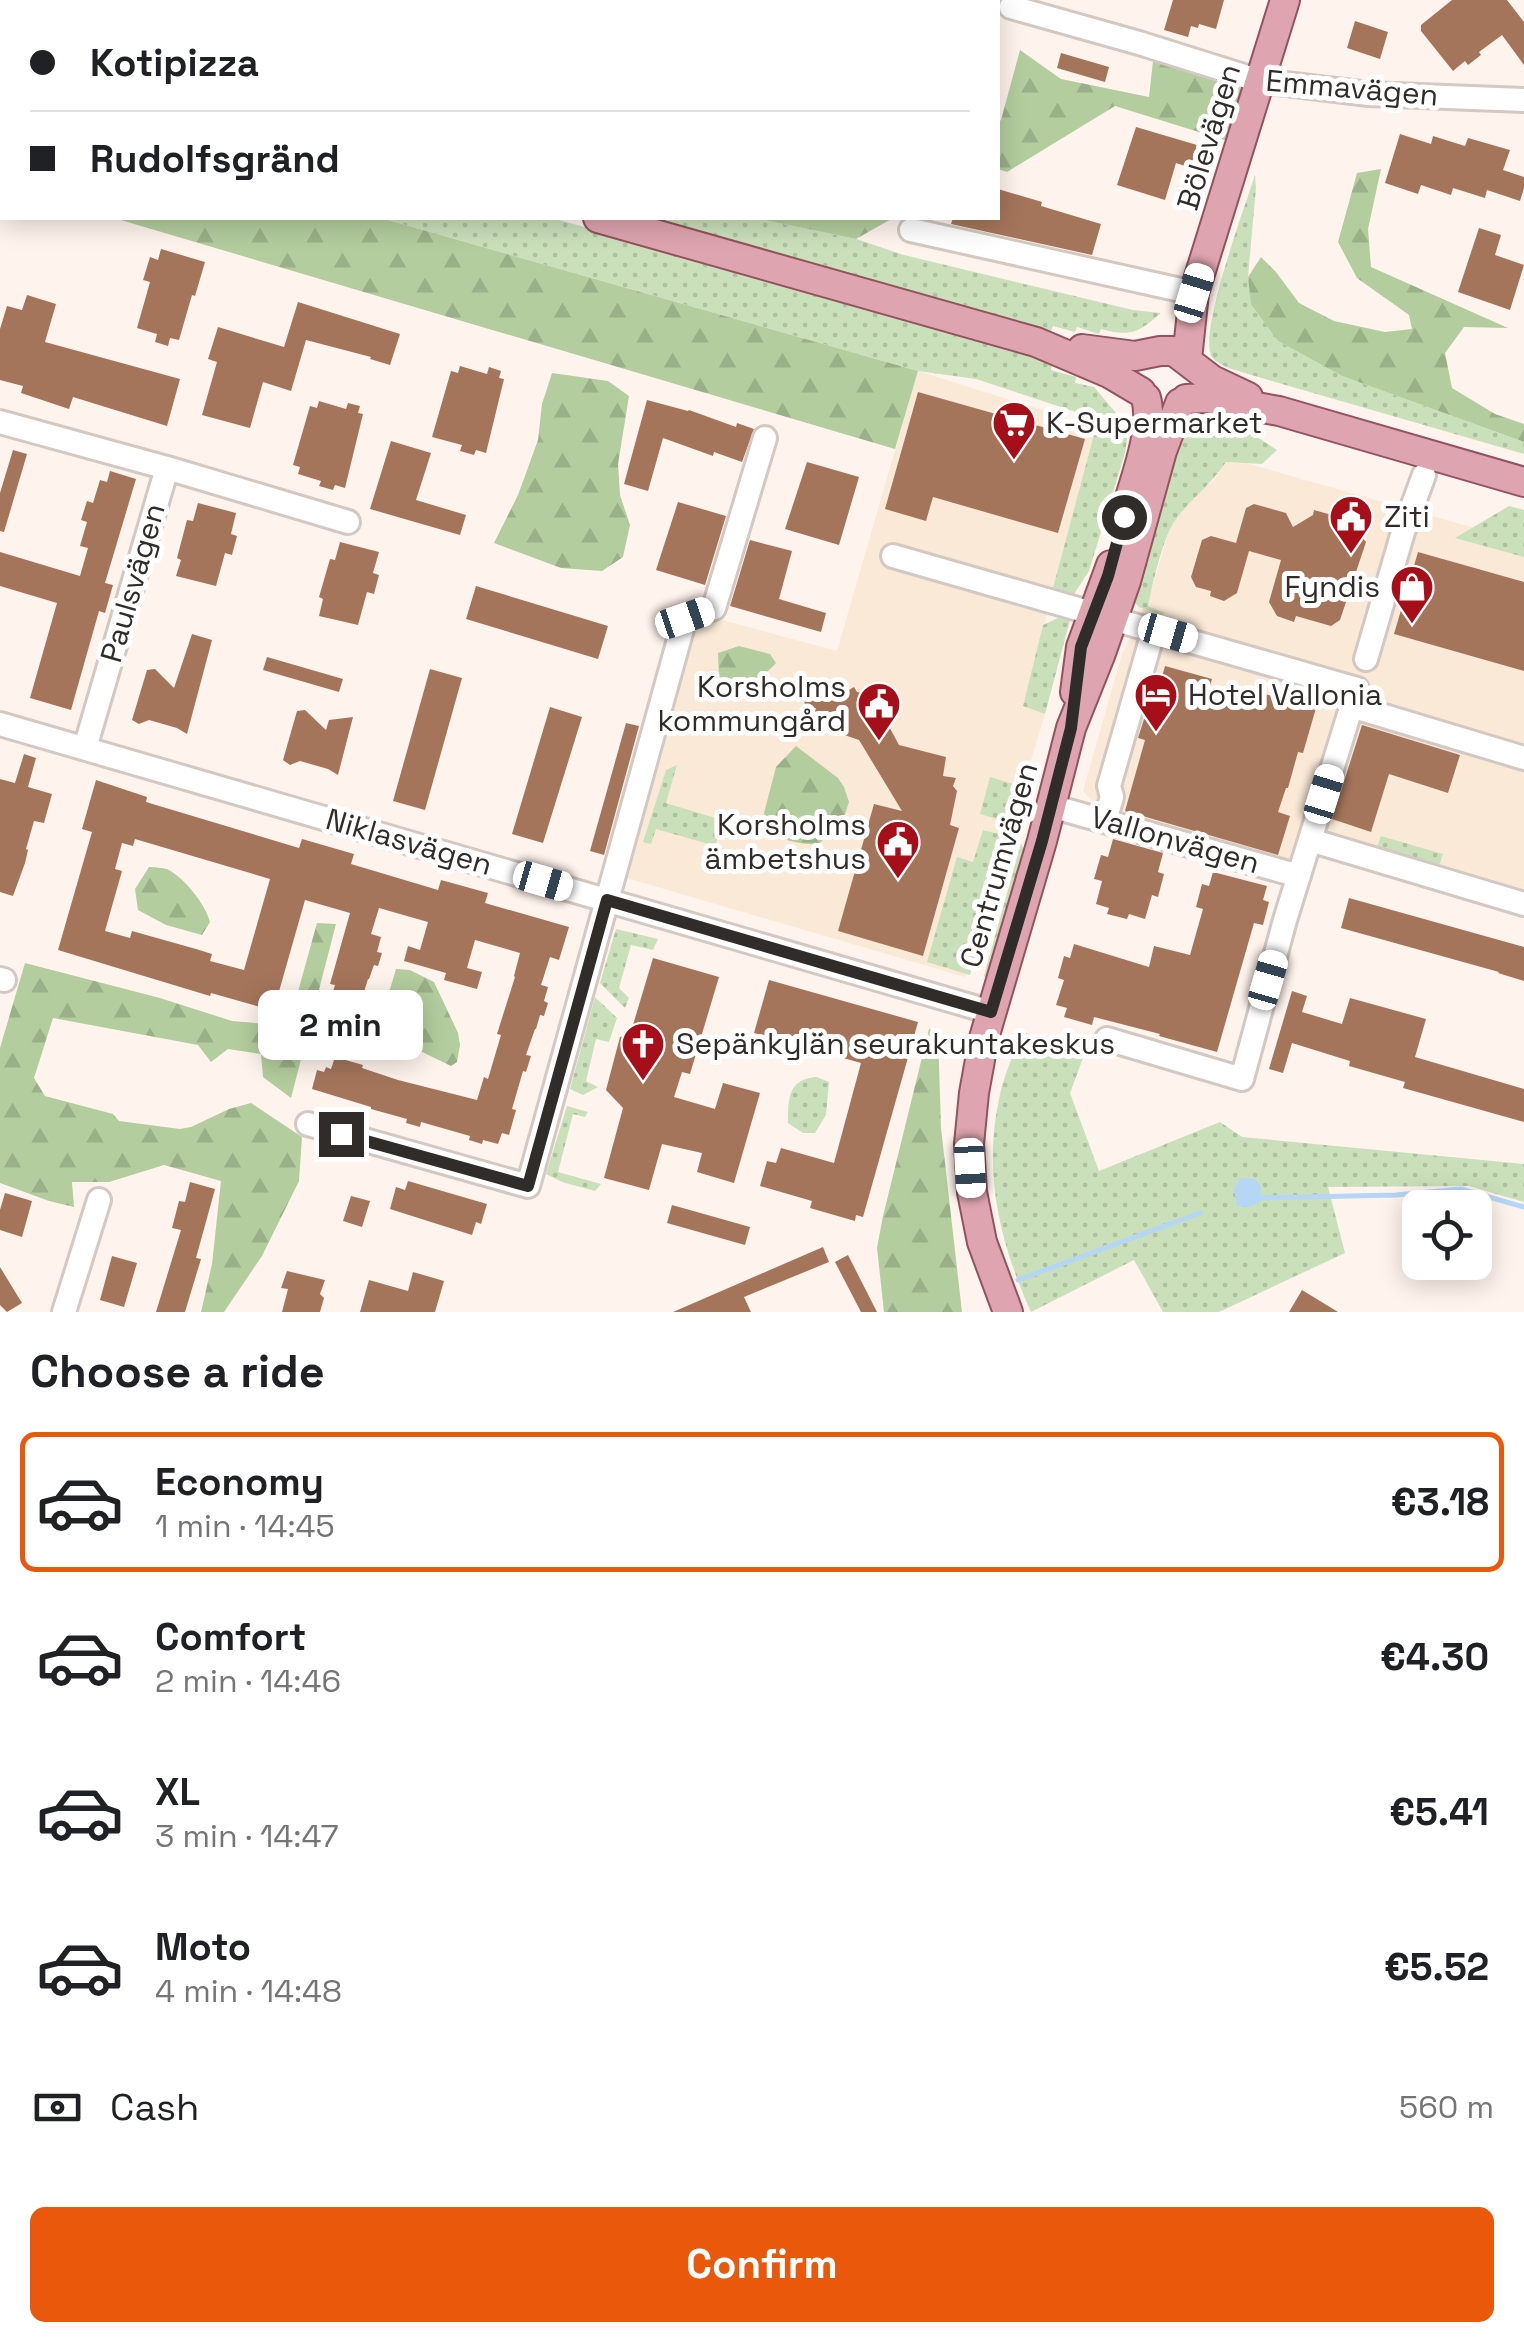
<!DOCTYPE html>
<html lang="en">
<head>
<meta charset="utf-8">
<style>
	body { margin:0; font-family:"Space Grotesk",sans-serif; background:#f2f2f2; color:#202124; height:100vh; display:flex; flex-direction:column; font-size:38px; white-space:nowrap }
	* { box-sizing:border-box; margin:0 }
	p { font-size:32px; color:#757577 }
	.icon { flex:none; width:55px; height:55px; fill:none; stroke:currentColor; stroke-width:2; stroke-linecap:round; stroke-linejoin:round }
	.map { position:relative; height:1312px; overflow:hidden }
	.details { display:flex; flex-direction:column; background:#fff; flex:1 }
	.details>* { flex:none }
	.banner { position:absolute; left:0px; top:0px; width:1000px; height:220px; box-shadow:0 5px 25px #0003; display:grid; align-content:center; height:220px; padding:0 30px; background:#fff }
	.buttons { position:absolute; left:1402px; top:1190px; display:grid; gap:20px }
	.buttons a { display:grid; place-items:center; width:90px; height:90px; border-radius:15px; background:#fff; box-shadow:0 5px 25px #0003; font-size:50px }
	.end { position:absolute; width:45px; height:45px; margin:-22px; border:12px solid #302c2a; background:#fff; box-shadow:0 0 0 5px #fff }
	.from { border-radius:50% }
	.bubble { position:absolute; height:70px; border-radius:15px; background:#fff; box-shadow:0 5px 25px #0003; font-size:32px; font-weight:700; line-height:70px; text-align:center }
	.car { position:absolute; width:30px; height:60px; margin:-30px -15px; border-radius:12px; box-shadow:0 0 8px 2px #0007; background:linear-gradient(#fff 24%,#345 0 40%,#fff 0 76%,#345 0 86%,#fff 0) }
	.banner b { display:flex; align-items:center; gap:35px; height:95px; font-size:38px }
	.banner b+b { border-top:2px solid #e0e0e0 }
	.banner i { width:25px; height:25px; background:#202124 }
	ul { padding:0; list-style:none }
	li { display:flex; align-items:center; gap:30px; height:140px; margin:0 20px 15px; padding:0 10px; border:5px solid transparent; border-radius:15px }
	li div { flex:1 }
	li b { display:block; font-size:38px }
	li em { font-style:normal; font-weight:700 }
	li.current { border-color:#ea580c }
	li>.icon { width:90px; height:90px; stroke-width:1.5 }
	h2 { padding:0 30px; font-size:45px; line-height:120px }
	.pay { display:flex; align-items:center; gap:25px; height:110px; padding:0 30px; font-size:38px }
	.pay p { margin-inline-start:auto }
	.action { display:flex; gap:20px; margin-top:auto; padding:20px 30px }
	.action a { flex:1; height:115px; border-radius:15px; background:#ea580c; color:#fff; font-size:40px; font-weight:700; line-height:115px; text-align:center }
	.map>svg:first-child { display:block }
	.commercial { fill:#fae9d7 }
	.grass { fill:url(#grass-dots) }
	.forest { fill:url(#forest-firs) }
	.water { fill:#b6d6f6 }
	.lines { fill:none; stroke-linecap:round; stroke-linejoin:round }
	.stream { stroke:#b6d6f6; stroke-width:5 }
	.building { fill:#a4755b; fill-rule:evenodd }
	.minor-casing { stroke:#d3c8c2; stroke-width:28 }
	.major-casing { stroke:#93535e; stroke-width:32 }
	.minor { stroke:#fff; stroke-width:22 }
	.major { stroke:#dea4af; stroke-width:28 }
	.route { stroke:#302c2a; stroke-width:12 }
	.labels { text-anchor:middle; stroke-width:10; stroke-linejoin:round; paint-order:stroke }
	.street-label { font-size:30px; fill:#302c2a; stroke:#fff }
	.poi-label { font-size:30px; fill:#302c2a; stroke:#fff; text-anchor:start }
</style>
</head>
<body>
<div class="map">
<svg width="1524" height="1312" viewBox="0 0 1524 1312">
	<defs>
		<pattern id="grass-dots" width="8" height="8" patternUnits="userSpaceOnUse" patternTransform="scale(2.5)"><rect width="8" height="8" fill="#cae0ba"/><path d="M2 2h.1M6 6h.1" fill="none" stroke="#aec0a0" stroke-width="1.8" stroke-linecap="round"/></pattern>
		<pattern id="forest-firs" width="22" height="20" patternUnits="userSpaceOnUse" patternTransform="scale(2.5)"><rect width="22" height="20" fill="#b3cd9e"/><path d="M5 1l3.5 6h-7zM16 11l3.5 6h-7z" fill="#9ab088"/></pattern>
	</defs>
	<rect width="100%" height="100%" fill="#fff3ed"/>
	<!-- commercial -->
	<path class="commercial" d="M918 371 1096 427 1023 705 1045 714 965 977 603 871 678 608 837 651Z
		M1226 462 1249 464 1524 542V886L1521 898 1306 836 1296 869 1093 810 1095 804 1083 791 1122 654 1151 592 1170 527 1197 493 1214 480Z"/>
	<!-- grass -->
	<path class="grass" d="M1255 175 1256 188 1248 277 1278 341 1342 376 1524 442V454L1248 374C1236 370 1220 367 1212 357 1197 335 1246 204 1255 175Z
		M381 218H552L1034 352 1033 358 1052 364 1051 370 1076 377 1075 383 1094 387 1122 420 1128 433 1125 453 1089 571 1074 594 1053 588 1096 427 1076 412 976 379 918 371Z
		M653 218H755L856 239 904 255 1133 310 1161 313C1138 333 1131 337 1101 329L1099 334 1077 327 1075 332 1053 326 1051 331 1040 328 1038 331Z
		M1206 417 1248 431 1277 450 1262 464 1226 462C1211 485 1189 500 1174 522 1163 538 1152 586 1148 606L1165 613 1161 615 1139 607 1131 599 1151 515 1177 449 1191 424Z
		M1509 506 1524 510V557L1455 538Z
		M1058 618 1070 620 1045 714 1023 706 1043 625Z
		M677 765 666 803 715 818 719 826 716 846 656 829 651 844 643 842 666 770Z
		M990 777 1024 787 1013 824 980 814Z
		M983 830 1010 837 970 975 927 962 957 857 973 862Z
		M1381 836 1443 854 1439 866 1377 847Z
		M1021 843 1025 853 990 972 986 978 984 976Z
		M616 929 658 939 653 950 631 945 619 988 629 998 625 1008 600 983Z
		M595 997 617 1018 609 1042 596 1039 586 1081 598 1087 583 1095 570 1089Z
		M1022 1032 1086 1050 1070 1093 1099 1171 1220 1122 1242 1137 1524 1164V1202L1469 1186 1328 1187 1345 1253 1219 1312H1163L1134 1260 1031 1312C1000 1244 983 1173 999 1099 1003 1077 1014 1054 1022 1032Z
		M817 1077 829 1082 826 1115 815 1133H803L788 1123C788 1098 788 1079 817 1077Z
		M567 1106 588 1112 585 1117 573 1114 558 1172 601 1184 595 1191 562 1182 546 1174Z"/>
	<!-- forest -->
	<path class="forest" d="M14 0H313L312 2H13Z
		M1020 50 1061 79 1149 97 1153 61 1244 89 1231 142 1115 106 1007 172 998 169V122L1001 120Z
		M1381 169 1368 229 1371 267 1508 328 1464 327 1445 353 1452 388 1495 414 1524 424V442L1342 376 1278 341 1251 304 1248 277 1261 257 1276 272 1299 303 1334 321 1385 332 1412 329 1409 315 1357 278 1338 242 1357 173Z
		M114 218H381L918 371 895 449Z
		M755 218H893L856 239Z
		M552 373 608 381 629 396 618 464 620 495 630 525 623 557 602 571 561 568 494 543 518 495 538 440 542 404Z
		M739 646 770 654 776 663C754 685 748 692 719 677L718 653Z
		M796 746 838 778 844 787 849 802 844 817 819 844C800 845 783 840 767 831L764 813 776 767Z
		M149 867C154 867 163 868 167 869 184 877 206 905 210 922L202 935 166 925 138 910 135 889Z
		M317 923 336 924 291 1098 263 1077 261 1054 228 1049 211 1062 198 1045 53 1018 34 1078 45 1096 113 1114 119 1121 180 1129 191 1127 229 1109 251 1103 302 1137 299 1181 262 1256 224 1312H201L212 1264 221 1181 164 1165 109 1182H72L74 1207 49 1201 0 1183V1048L25 963 160 998 232 1021 267 1024 291 1017Z
		M396 969 410 970 434 982 458 1033 460 1045 457 1062 451 1066 418 1050 374 1043Z
		M929 1029 938 1033 941 1128 962 1312H884L877 1248 883 1216Z"/>
	<!-- water -->
	<path class="water" d="M1240 1178 1255 1179 1261 1187 1260 1202 1249 1207 1237 1206 1234 1189Z"/>
	<g class="lines">
		<!-- stream -->
		<path class="stream" d="M84 2 88 0
			M1254 1198 1396 1195 1461 1189 1524 1207
			M1018 1280 1200 1213"/>
	</g>
	<!-- building -->
	<path class="building" d="M1173 0H1224L1216 29 1199 24 1198 28 1191 26 1188 37 1164 30Z
		M1452 0H1507L1524 22V65L1502 35 1479 52 1481 55 1468 65 1465 61 1453 71 1421 31V25Z
		M1355 21 1388 32 1380 59 1347 48Z
		M1061 53 1109 67 1105 82 1057 68Z
		M1136 127 1197 145 1191 168 1176 163 1165 200 1117 185Z
		M1400 134 1431 144 1433 136 1465 146 1468 138 1510 150 1503 170 1524 177V188L1520 201 1487 190 1485 198 1453 188 1451 195 1421 185 1418 194 1385 183Z
		M998 189 1042 202 1041 206 1101 224 1092 255 951 224 953 218H998Z
		M1479 228 1501 235 1495 255 1524 265 1510 310 1458 292Z
		M161 249 205 262 195 296 192 295 179 340 170 338 168 346 155 342 157 334 137 328 150 282 143 280 150 257 158 260Z
		M27 295 56 304 45 342 180 379 167 426 73 397 69 409 21 393 23 386 0 380V329L7 306 22 310Z
		M298 302 400 334 390 365 370 359 371 357 306 340 291 391 263 382 250 428 202 415 217 362 208 359 218 327 284 347Z
		M460 366 487 374 489 367 501 371 499 378 504 379 486 453 476 450 474 455 460 451 462 445 432 437 451 371 458 373Z
		M918 392 1085 439 1058 533 933 497 926 521 885 509Z
		M647 400 688 411 689 410 736 427 737 423 754 429 742 462 714 452 713 456 663 438 648 491 624 484Z
		M319 401 346 409 348 403 360 406 358 413 363 414 345 488 335 485 333 490 319 486 321 481 298 474 300 467 293 465 310 406 317 408Z
		M391 441 431 453 416 500 466 515 460 535 370 509Z
		M13 450 27 454 4 532 0 531V493Z
		M807 462 859 477 839 545 785 529Z
		M110 471 136 479 105 583 113 585 105 613 99 611 71 710 30 698 57 603 0 586V552L80 576 88 548 80 546 87 522 81 520 87 501 93 503 100 480 107 482Z
		M678 502 726 516 705 585 656 570Z
		M198 503 236 513 231 534 237 536 232 555 225 553 216 586 176 576 181 560 177 558 187 520 193 521Z
		M1254 504 1286 513 1293 527 1313 515 1314 510 1360 523 1357 531 1366 542 1340 620 1331 626 1296 616 1294 622 1277 616 1269 602 1281 560 1249 551 1237 593 1224 601 1210 596 1211 591 1196 587 1191 577 1202 540 1211 536 1236 543 1246 508Z
		M750 540 792 551 779 599 826 613 821 632 730 606Z
		M340 542 379 552 373 573 379 575 374 594 367 592 358 625 319 616 323 599 319 597 330 559 335 560Z
		M1418 552 1524 582V671L1394 634Z
		M476 586 608 626 598 659 466 619Z
		M192 634 212 640 187 734 177 728 149 720 139 724 132 720 147 670 155 669 174 688Z
		M267 657 343 679 339 692 263 670Z
		M1165 666 1212 679 1207 696 1245 707 1250 690 1316 708 1303 753 1298 752 1288 788H1286L1278 812 1290 816 1278 855 1125 811 1145 740 1138 738 1144 719 1150 720Z
		M430 669 462 678 425 810 393 801Z
		M807 677 849 690 854 687 857 692 872 695 899 745 946 757 943 776 956 778 953 786 957 791 950 825 959 828 923 956 838 931 874 804 902 811 859 740 812 724 816 708 805 707 804 694 801 691Z
		M550 707 582 717 543 843 512 834Z
		M305 710 326 730 329 720 353 717 338 775 328 769 300 761 290 765 283 760 297 711Z
		M626 723 639 726 604 855 590 851Z
		M1362 725 1460 755 1448 793 1389 774 1371 832 1332 819Z
		M24 754 36 758 28 787 52 794 44 823 34 821 26 849 28 850 25 863 13 896 0 892V779L15 783Z
		M96 780 147 797 146 802 299 848 302 839 354 854 351 864 438 890 441 880 488 893 485 903 569 927 559 960 550 957 541 985 548 987 544 1001 548 1003 544 1016 540 1015 536 1029H535L526 1055 531 1056 526 1072 523 1071 512 1109 516 1110 509 1135 502 1133 498 1144 483 1140 482 1144 469 1140 470 1136 421 1122 420 1127 406 1123 407 1119 371 1109V1107L312 1089 317 1070 324 1072 326 1067 331 1069 335 1057 363 1065 362 1068 398 1080 477 1100 484 1077 488 1079 501 1035 497 1034 515 977 514 976 520 953 475 940 467 968 482 972 477 989 444 980 446 973 404 961 408 946 420 950 428 922 379 908 371 934 381 937 377 952 382 953 378 966 374 965 369 979H368L360 1005 364 1006 360 1021H357L349 1046 319 1037 335 985 330 984 350 913 305 900 276 1002 269 1000 267 1009 211 993 210 996 58 950 92 832 82 829ZM135 839 270 879 244 970 210 961 212 954 196 949 132 931 130 938 105 931 122 871 115 869 122 843 133 846Z
		M1113 839 1163 853 1158 872 1164 874 1158 897 1152 895 1145 919 1129 914 1127 919 1107 914 1109 908 1096 904 1102 881 1094 879 1101 855 1108 857Z
		M1213 872 1267 886 1263 900 1269 902 1263 925 1254 923 1217 1052 1159 1036 1160 1034 1094 1017 1092 1025 1064 1017 1067 1008 1056 1005 1064 980 1058 978 1064 956 1070 958 1074 944 1149 967 1154 946 1190 955 1203 909 1196 907 1202 884 1209 886Z
		M1349 898 1524 947V981L1498 973 1499 972 1341 928Z
		M653 958 719 977 690 1074 682 1072 674 1097 715 1109 723 1083 760 1093 734 1183 697 1172 702 1153 662 1144 649 1190 604 1178 623 1108 606 1090 620 1037 630 1035Z
		M769 980 918 1022 863 1217 856 1215 855 1221 810 1208 812 1201 760 1186 767 1161 776 1163 781 1148 834 1163 861 1063 754 1033Z
		M1292 991 1307 996 1302 1012 1342 1024 1350 998 1426 1019 1415 1057 1524 1089V1122L1403 1088 1405 1082 1349 1066 1350 1061 1292 1043 1283 1073 1269 1069Z
		M408 1181 487 1204 481 1224 476 1222 472 1235 390 1209 396 1187 405 1190Z
		M190 1182 215 1189 196 1258 201 1259 185 1312H156L181 1230 172 1228 179 1201 185 1202Z
		M5 1193 32 1201 22 1237 0 1230V1210Z
		M351 1196 370 1201 362 1227 343 1221Z
		M672 1205 750 1227 745 1245 667 1223Z
		M823 1247 829 1262 744 1297 751 1312H673Z
		M848 1255 877 1312H861L835 1262Z
		M112 1256 137 1263 124 1307 100 1300Z
		M0 1267 22 1303 7 1312 0 1305Z
		M287 1271 325 1280 320 1294 324 1298 320 1312H282L288 1289 281 1288Z
		M413 1272 444 1281 435 1312H360L369 1280 408 1291Z
		M1302 1290 1338 1312H1289Z"/>
	<g class="lines">
		<defs>
			<path id="minor" d="M492 0 500 2
				M731 2 732 0
				M1011 7 1139 43 1260 81 1369 94 1524 100
				M911 230 1194 293
				M0 422 167 468 85 748
				M167 468 348 522
				M893 556 1357 689 1285 920 1242 1079 1107 1039
				M1366 659 1403 532 1424 475
				M1351 706 1524 758
				M0 724 991 1012
				M1051 806 1299 876
				M1105 820 1112 797 1109 786 1154 629
				M1310 840 1524 904
				M0 979 4 980
				M308 1124 528 1186 685 618 714 608 765 438
				M64 1312 99 1200"/>
			<path id="major" d="M0 47 2 48
				M598 218 1036 342 1109 373 1141 392
				M1082 349 1135 356 1160 351H1174L1212 380 1248 397
				M1187 359 1194 293 1285 0
				M1186 399 1206 398 1279 411 1524 482
				M1125 514C1134 481 1155 430 1146 398
				M1075 692 1081 647 1111 565
				M1008 1312 982 1242 972 1192 969 1144 974 1093 984 1038 1042 841 1071 728 1101 653 1126 581 1162 451 1180 403"/>
		</defs>
		<!-- minor casing -->
		<use href="#minor" class="minor-casing"/>
		<!-- major casing -->
		<use href="#major" class="major-casing"/>
		<!-- minor -->
		<use href="#minor" class="minor"/>
		<!-- major -->
		<use href="#major" class="major"/>
	</g>
	<g class="lines">
		<!-- route -->
		<path class="route" d="M341 1134 528 1186 607 900 991 1012 1042 841 1071 728 1081 647 1108 576 1124 517"/>
	</g>
	<!-- icons -->
	<defs>
		<symbol id="supermarket-pin" viewBox="-11 -11 22 30"><path d="M0 17L-7.5 6A9.5 9.5 0 1 1 7.5 6Z" fill="#a60e19" stroke="#fff"/><path d="M-6-5.5h2.5l.6 2H6L4.5 2H-2.5L-4.4-4H-6ZM-1.5 3.2a1.3 1.3 0 1 0 .1 0ZM3 3.2a1.3 1.3 0 1 0 .1 0Z" fill="#fff"/></symbol>
		<symbol id="civic-pin" viewBox="-11 -11 22 30"><path d="M0 17L-7.5 6A9.5 9.5 0 1 1 7.5 6Z" fill="#a60e19" stroke="#fff"/><path d="M-.6-6.5H3V-4.5H.6V-3L4-1V1h2V6H-6V1h2V-1L-.6-3ZM-1.2 2.5V6h2.4V2.5Z" fill="#fff"/></symbol>
		<symbol id="shop-pin" viewBox="-11 -11 22 30"><path d="M0 17L-7.5 6A9.5 9.5 0 1 1 7.5 6Z" fill="#a60e19" stroke="#fff"/><path d="M-5-2.5h2.3a2.7 3.5 0 0 1 5.4 0H5L5.5 6h-11ZM-1.5-2.5h3a1.5 2.3 0 0 0-3 0Z" fill="#fff"/></symbol>
		<symbol id="hotel-pin" viewBox="-11 -11 22 30"><path d="M0 17L-7.5 6A9.5 9.5 0 1 1 7.5 6Z" fill="#a60e19" stroke="#fff"/><path d="M-6-4.5h1.5V1H6V5H4.5V3h-9V5H-6ZM-4 0a1.8 1.8 0 1 1 3.6 0ZM.5 0V-2.5h3Q6-2.5 6 0Z" fill="#fff"/></symbol>
		<symbol id="church-pin" viewBox="-11 -11 22 30"><path d="M0 17L-7.5 6A9.5 9.5 0 1 1 7.5 6Z" fill="#a60e19" stroke="#fff"/><path d="M-1.2-6h2.4v3.5h3.3v2.4h-3.3V6h-2.4V-.1h-3.3v-2.4h3.3Z" fill="#fff"/></symbol>
	</defs>
	<g fill-rule="evenodd">
		<use href="#supermarket-pin" x="989" y="398" width="50" height="68"/>
		<use href="#civic-pin" x="1326" y="492" width="50" height="68"/>
		<use href="#shop-pin" x="1387" y="562" width="50" height="68"/>
		<use href="#hotel-pin" x="1131" y="670" width="50" height="68"/>
		<use href="#civic-pin" x="854" y="679" width="50" height="68"/>
		<use href="#civic-pin" x="873" y="817" width="50" height="68"/>
		<use href="#church-pin" x="618" y="1019" width="50" height="68"/>
	</g>
	<g class="labels">
		<!-- street labels -->
		<g class="street-label">
			<text transform="translate(1352 88) rotate(5)" y="10">Emmavägen</text>
			<text transform="translate(1209 137) rotate(-73)" y="10">Bölevägen</text>
			<text transform="translate(133 583) rotate(-74)" y="10">Paulsvägen</text>
			<text transform="translate(1175 840) rotate(16)" y="10">Vallonvägen</text>
			<text transform="translate(409 842) rotate(16)" y="10">Niklasvägen</text>
			<text transform="translate(999 865) rotate(-74)" y="10">Centrumvägen</text>
		</g>
		<!-- poi labels -->
		<g class="poi-label">
			<text x="1046" y="433">K-Supermarket</text>
			<text x="1384" y="527">Ziti</text>
			<text x="1380" y="597" text-anchor="end">Fyndis</text>
			<text x="846" y="697" text-anchor="end">Korsholms<tspan x="846" dy="34">kommungård</tspan></text>
			<text x="1188" y="705">Hotel Vallonia</text>
			<text x="866" y="835" text-anchor="end">Korsholms<tspan x="866" dy="34">ämbetshus</tspan></text>
			<text x="676" y="1054">Sepänkylän seurakuntakeskus</text>
		</g>
	</g>
</svg>
<div class="buttons">
<a><svg class="icon" aria-label="locate" viewBox="0 0 24 24"><circle cx="12" cy="12" r="6"/><path d="M12 2v4M12 18v4M2 12h4M18 12h4"/></svg></a>
</div>
<i class="end from" style="left:1124px;top:517px"></i>
<i class="end" style="left:341px;top:1134px"></i>
<div class="bubble" style="left:258px;top:990px;width:165px">2 min</div>
<i class="car" style="left:1194px;top:293px;rotate:17deg"></i>
<i class="car" style="left:685px;top:618px;rotate:71deg"></i>
<i class="car" style="left:1168px;top:633px;rotate:106deg"></i>
<i class="car" style="left:1324px;top:794px;rotate:17deg"></i>
<i class="car" style="left:543px;top:881px;rotate:106deg"></i>
<i class="car" style="left:1268px;top:980px;rotate:16deg"></i>
<i class="car" style="left:970px;top:1168px;rotate:177deg"></i>
<div class="banner">
<b><i class="from"></i>Kotipizza</b>
<b><i></i>Rudolfsgränd</b>
</div>
</div>
<section class="details">
<h2>Choose a ride</h2>
<ul>
<li class="current"><svg class="icon" aria-label="car" viewBox="0 0 24 24"><path d="M5 17H2v-5l4-1 3-4h7l3 4 3 1v5h-3M9 17h6M6 11h13"/><circle cx="7" cy="17" r="2"/><circle cx="17" cy="17" r="2"/></svg><div><b>Economy</b><p>1 min · 14:45</p></div><em>€3.18</em></li>
<li><svg class="icon" aria-label="car" viewBox="0 0 24 24"><path d="M5 17H2v-5l4-1 3-4h7l3 4 3 1v5h-3M9 17h6M6 11h13"/><circle cx="7" cy="17" r="2"/><circle cx="17" cy="17" r="2"/></svg><div><b>Comfort</b><p>2 min · 14:46</p></div><em>€4.30</em></li>
<li><svg class="icon" aria-label="car" viewBox="0 0 24 24"><path d="M5 17H2v-5l4-1 3-4h7l3 4 3 1v5h-3M9 17h6M6 11h13"/><circle cx="7" cy="17" r="2"/><circle cx="17" cy="17" r="2"/></svg><div><b>XL</b><p>3 min · 14:47</p></div><em>€5.41</em></li>
<li><svg class="icon" aria-label="car" viewBox="0 0 24 24"><path d="M5 17H2v-5l4-1 3-4h7l3 4 3 1v5h-3M9 17h6M6 11h13"/><circle cx="7" cy="17" r="2"/><circle cx="17" cy="17" r="2"/></svg><div><b>Moto</b><p>4 min · 14:48</p></div><em>€5.52</em></li>
</ul>
<div class="pay"><svg class="icon" aria-label="cash" viewBox="0 0 24 24"><path d="M3 7h18v10H3z"/><circle cx="12" cy="12" r="2"/></svg>Cash<p>560 m</p></div>
<div class="action"><a>Confirm</a></div>
</section>
</body>
</html>
